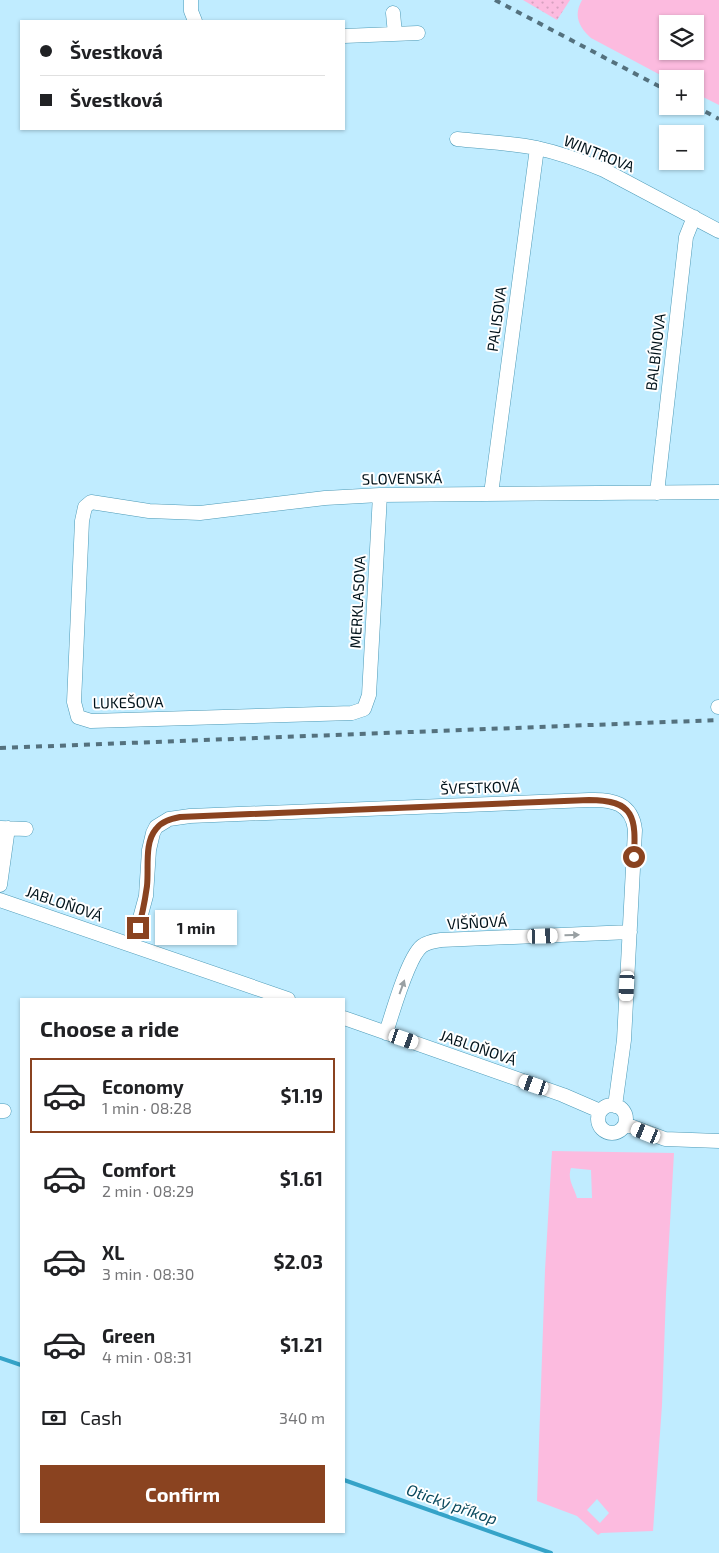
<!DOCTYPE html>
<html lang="en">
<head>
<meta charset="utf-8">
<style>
	body { margin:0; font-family:"Exo 2",sans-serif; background:#f6f6f6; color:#202124; height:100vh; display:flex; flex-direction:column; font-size:19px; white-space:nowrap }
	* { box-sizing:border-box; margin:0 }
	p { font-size:16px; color:#757577 }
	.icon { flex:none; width:28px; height:28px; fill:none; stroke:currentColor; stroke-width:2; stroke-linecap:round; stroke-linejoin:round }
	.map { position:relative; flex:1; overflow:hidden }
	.panel { position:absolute; left:20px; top:998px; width:325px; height:535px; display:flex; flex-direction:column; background:#fff; border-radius:0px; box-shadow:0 1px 4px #0004 }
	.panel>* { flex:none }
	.top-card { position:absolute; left:20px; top:20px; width:325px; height:110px; border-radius:0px; box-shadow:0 1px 4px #0004; display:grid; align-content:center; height:110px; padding:0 20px; background:#fff }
	.buttons { position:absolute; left:659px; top:15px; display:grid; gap:10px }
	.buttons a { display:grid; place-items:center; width:45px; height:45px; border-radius:0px; background:#fff; box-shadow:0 1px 4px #0004; font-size:25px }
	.end { position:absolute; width:22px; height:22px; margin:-11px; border:6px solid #8a4320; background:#fff; box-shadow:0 0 0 2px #fff }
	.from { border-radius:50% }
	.bubble { position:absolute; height:35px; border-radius:0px; background:#fff; box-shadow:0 1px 4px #0004; font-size:16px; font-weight:700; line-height:35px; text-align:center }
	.car { position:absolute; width:15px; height:30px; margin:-15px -8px; border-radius:6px; box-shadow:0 0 4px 1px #0007; background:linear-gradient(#fff 24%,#345 0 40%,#fff 0 76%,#345 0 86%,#fff 0) }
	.top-card b { display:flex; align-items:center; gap:18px; height:48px; font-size:19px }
	.top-card b+b { border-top:1px solid #e0e0e0 }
	.top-card i { width:12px; height:12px; background:#202124 }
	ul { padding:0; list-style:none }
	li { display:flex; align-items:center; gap:15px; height:75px; margin:0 10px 8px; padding:0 10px; border:2px solid transparent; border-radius:0px }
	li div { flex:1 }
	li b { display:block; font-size:19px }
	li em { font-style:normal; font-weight:700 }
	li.on { border-color:#8a4320 }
	li>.icon { width:45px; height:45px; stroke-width:1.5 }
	h2 { padding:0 20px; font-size:22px; line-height:60px }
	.pay { display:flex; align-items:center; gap:12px; height:55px; padding:0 20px; font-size:19px }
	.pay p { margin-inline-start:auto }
	.action { display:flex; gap:10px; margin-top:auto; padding:10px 20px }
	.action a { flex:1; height:58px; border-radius:0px; background:#8a4320; color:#fff; font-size:20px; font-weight:700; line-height:58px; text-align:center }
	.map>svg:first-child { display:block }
	.grass { fill:#fcbbdf; fill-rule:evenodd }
	.garden { fill:url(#garden-dots) }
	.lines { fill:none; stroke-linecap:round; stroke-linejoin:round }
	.stream { stroke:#35a3c8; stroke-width:4 }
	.minor-casing { stroke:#4c9ab7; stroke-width:15 }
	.minor { stroke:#fff; stroke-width:14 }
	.rail { stroke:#54717e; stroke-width:4; stroke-dasharray:6 6; stroke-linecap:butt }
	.oneway { fill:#99a0a3 }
	.route { stroke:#8a4320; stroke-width:6 }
	.labels { text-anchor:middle; stroke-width:4; stroke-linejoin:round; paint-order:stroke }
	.street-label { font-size:15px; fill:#00121a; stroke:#fff }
	.water-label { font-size:16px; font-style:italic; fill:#0b4a5e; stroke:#fff }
</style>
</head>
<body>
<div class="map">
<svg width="719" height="1553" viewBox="0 0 719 1553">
	<defs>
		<pattern id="garden-dots" width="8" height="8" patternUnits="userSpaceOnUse" patternTransform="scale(1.25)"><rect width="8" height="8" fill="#fcbbdf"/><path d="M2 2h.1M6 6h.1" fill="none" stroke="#d6a0bf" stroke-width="1.8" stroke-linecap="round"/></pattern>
	</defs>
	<rect width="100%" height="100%" fill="#c0ecff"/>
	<!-- grass -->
	<path class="grass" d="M582 0H719V105L695 93V79H668L591 38C579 27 573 16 582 0ZM668 24H695V51H668Z
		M552 1151 674 1153 666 1294 662 1405 653 1531 601 1533 598 1535 577 1516 537 1501 545 1270ZM571 1168 591 1170 592 1198H577C574 1187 567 1180 571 1168ZM597 1499 609 1513 600 1523 587 1510Z"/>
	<!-- garden -->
	<path class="garden" d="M523 0H570L557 20Z"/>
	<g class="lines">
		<!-- stream -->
		<path class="stream" d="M0 1358 21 1365
			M344 1480 551 1553"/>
		<defs>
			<path id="minor" d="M191 0V11L195 21
				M393 13 395 34
				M344 36 418 33
				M457 139C484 142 511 143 537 148 560 153 582 161 604 170L719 231
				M657 493 686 237 694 217
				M491 494 537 148
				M380 495 369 695 364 709 352 713 91 721 78 717 74 702 82 521 85 507 91 502 149 511 200 513 325 498 380 495 719 492
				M718 707H719
				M1 828 26 829
				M0 885 8 828
				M0 900 288 999
				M133 944 146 896 149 850 153 833 156 827 169 819 190 816 589 800C612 799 632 803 635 830L624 1040 615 1106
				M344 1018 563 1095 600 1111
				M386 1033C392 1014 408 957 422 946 427 942 434 941 441 940L630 932
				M598 1119a14 14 0 1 1 28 0a14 14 0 1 1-28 0Z
				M0 1111H4
				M625 1124 665 1139 719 1141"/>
		</defs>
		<!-- minor casing -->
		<use href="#minor" class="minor-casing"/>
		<!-- minor -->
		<use href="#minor" class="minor"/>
		<!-- rail -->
		<path class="rail" d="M495 0 668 91
			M695 106 719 119
			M0 748 719 720"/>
	</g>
	<!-- one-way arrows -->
	<defs><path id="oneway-solid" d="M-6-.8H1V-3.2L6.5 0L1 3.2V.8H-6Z" transform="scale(1.25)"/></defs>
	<g class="oneway">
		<use href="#oneway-solid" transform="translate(572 935) rotate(-2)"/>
		<use href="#oneway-solid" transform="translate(402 987) rotate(-70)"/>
	</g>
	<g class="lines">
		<!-- route -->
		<path class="route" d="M138 928C143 914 145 900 147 886 149 868 144 843 156 829 162 821 171 819 180 817L589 800C635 800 636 818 634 857"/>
	</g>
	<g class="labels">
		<!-- street labels -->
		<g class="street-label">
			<text transform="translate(599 154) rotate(22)" y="5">WINTROVA</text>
			<text transform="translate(497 319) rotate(-82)" y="5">PALISOVA</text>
			<text transform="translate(656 352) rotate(-83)" y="5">BALBÍNOVA</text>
			<text transform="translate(402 479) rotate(-1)" y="5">SLOVENSKÁ</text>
			<text transform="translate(358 602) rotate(-87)" y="5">MERKLASOVA</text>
			<text transform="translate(128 703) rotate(-1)" y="5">LUKEŠOVA</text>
			<text transform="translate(480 788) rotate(-2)" y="5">ŠVESTKOVÁ</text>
			<text transform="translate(64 904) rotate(19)" y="5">JABLOŇOVÁ</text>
			<text transform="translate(477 923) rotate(-3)" y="5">VIŠŇOVÁ</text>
			<text transform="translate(478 1048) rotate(19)" y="5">JABLOŇOVÁ</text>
		</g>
		<!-- water labels -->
		<g class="water-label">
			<text transform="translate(452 1504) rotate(19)" y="6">Otický příkop</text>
		</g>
	</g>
</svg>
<div class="buttons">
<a><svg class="icon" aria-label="layers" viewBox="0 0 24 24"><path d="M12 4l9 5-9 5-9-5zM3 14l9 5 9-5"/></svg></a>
<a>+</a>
<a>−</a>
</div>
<i class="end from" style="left:634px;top:857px"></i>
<i class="end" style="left:138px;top:928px"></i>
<div class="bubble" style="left:155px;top:910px;width:82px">1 min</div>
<i class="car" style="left:543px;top:936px;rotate:88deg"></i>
<i class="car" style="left:627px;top:986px;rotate:183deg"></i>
<i class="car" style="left:404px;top:1039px;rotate:109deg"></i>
<i class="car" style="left:534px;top:1085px;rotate:289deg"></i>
<i class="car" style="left:646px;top:1133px;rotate:292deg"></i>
<div class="top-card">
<b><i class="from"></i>Švestková</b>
<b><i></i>Švestková</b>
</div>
<section class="panel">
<h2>Choose a ride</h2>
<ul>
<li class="on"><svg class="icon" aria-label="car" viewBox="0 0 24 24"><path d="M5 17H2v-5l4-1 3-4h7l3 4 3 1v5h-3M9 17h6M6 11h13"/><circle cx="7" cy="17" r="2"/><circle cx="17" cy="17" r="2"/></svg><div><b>Economy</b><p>1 min · 08:28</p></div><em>$1.19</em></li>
<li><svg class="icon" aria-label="car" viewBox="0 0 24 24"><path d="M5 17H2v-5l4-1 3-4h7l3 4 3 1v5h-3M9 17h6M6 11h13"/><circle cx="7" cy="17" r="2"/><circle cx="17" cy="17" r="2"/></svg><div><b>Comfort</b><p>2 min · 08:29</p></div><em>$1.61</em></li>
<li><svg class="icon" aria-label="car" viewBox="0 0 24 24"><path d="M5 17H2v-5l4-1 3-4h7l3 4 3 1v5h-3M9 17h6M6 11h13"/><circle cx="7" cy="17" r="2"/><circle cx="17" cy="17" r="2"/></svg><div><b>XL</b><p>3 min · 08:30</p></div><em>$2.03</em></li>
<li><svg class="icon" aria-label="car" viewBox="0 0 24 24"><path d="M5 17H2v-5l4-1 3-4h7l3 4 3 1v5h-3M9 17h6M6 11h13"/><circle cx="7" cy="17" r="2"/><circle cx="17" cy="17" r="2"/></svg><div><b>Green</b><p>4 min · 08:31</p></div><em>$1.21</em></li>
</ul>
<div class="pay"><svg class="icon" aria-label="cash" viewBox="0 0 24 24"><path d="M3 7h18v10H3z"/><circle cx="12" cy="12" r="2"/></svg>Cash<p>340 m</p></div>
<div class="action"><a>Confirm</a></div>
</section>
</div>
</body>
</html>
